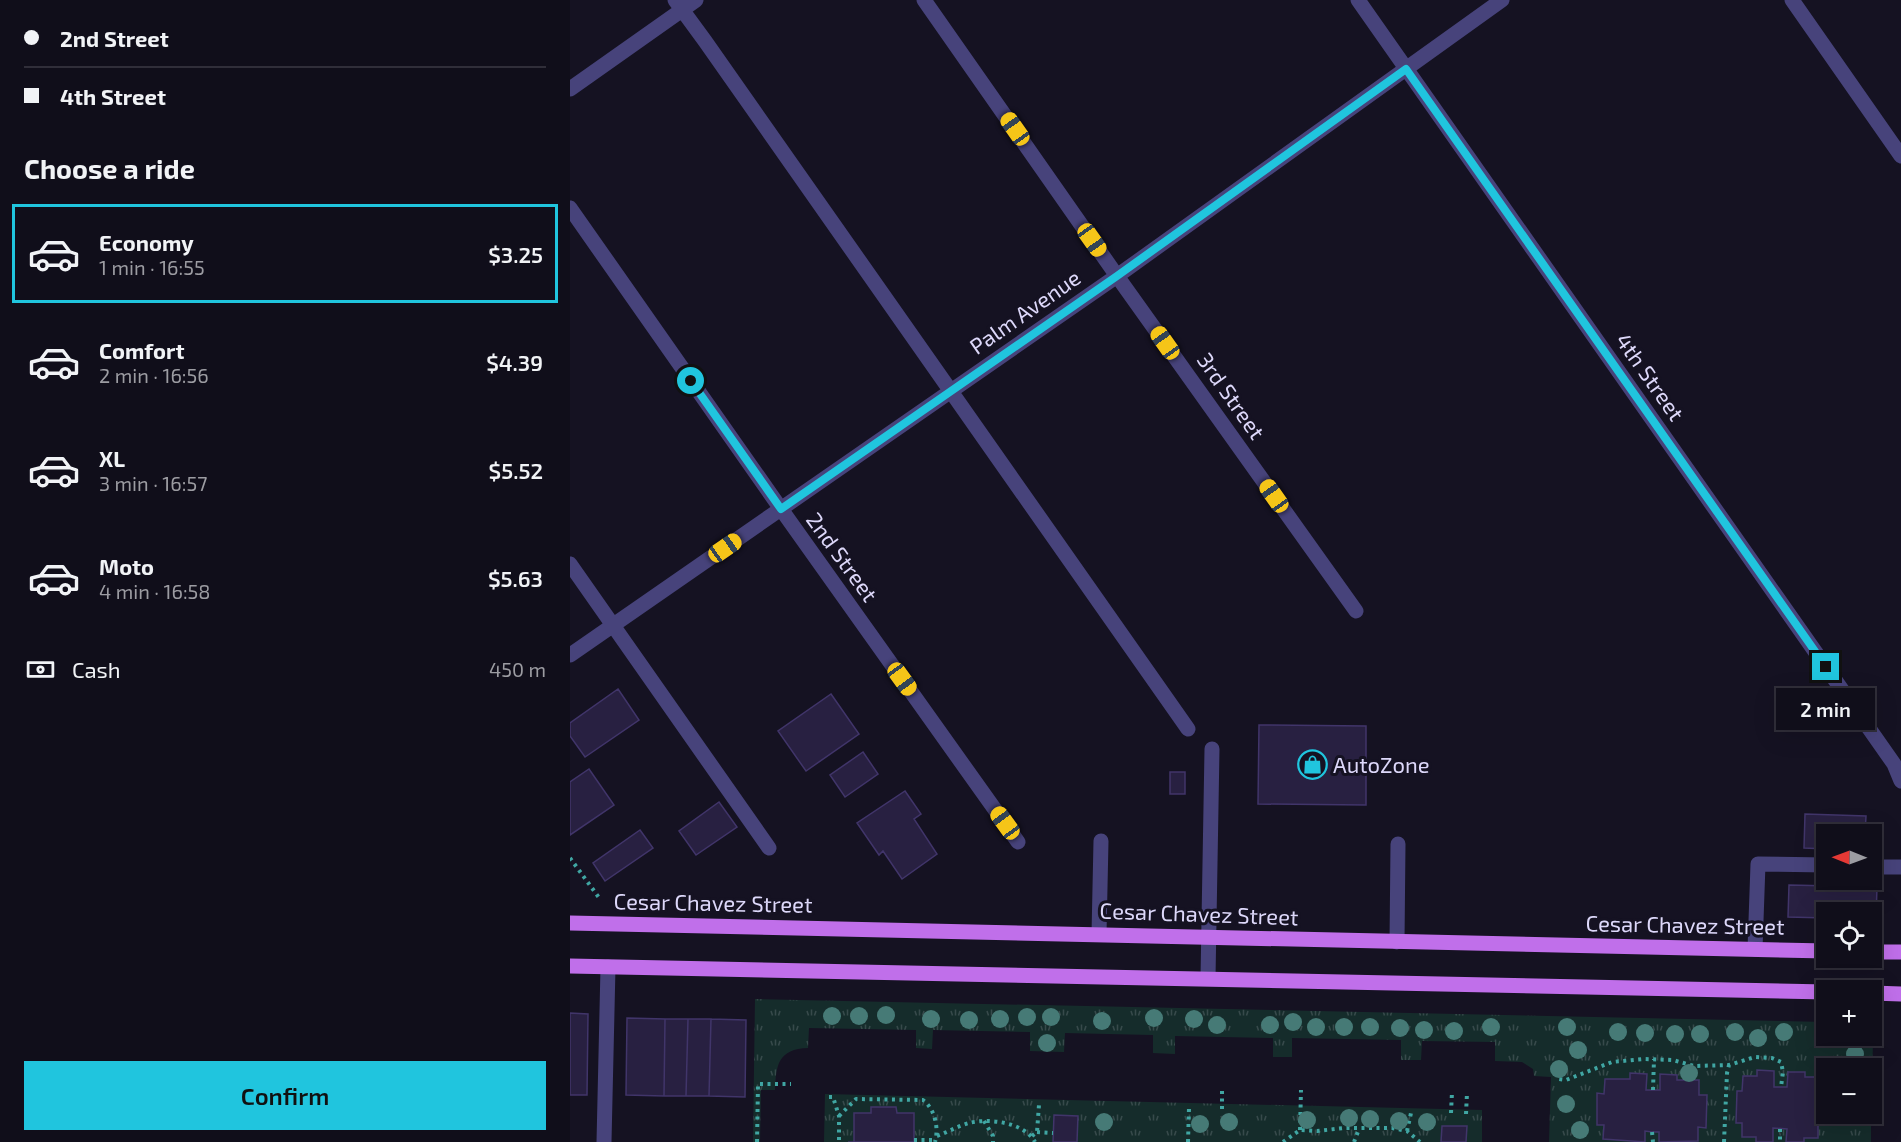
<!DOCTYPE html>
<html lang="en">
<head>
<meta charset="utf-8">
<style>
	body { margin:0; font-family:"Exo 2",sans-serif; background:#1e1c27; color:#f1f3f6; height:100vh; display:flex; flex-direction:column; font-size:22px; white-space:nowrap }
	* { box-sizing:border-box; margin:0 }
	p { font-size:20px; color:#9c9ca2 }
	.icon { flex:none; width:33px; height:33px; fill:none; stroke:currentColor; stroke-width:2; stroke-linecap:round; stroke-linejoin:round }
	.map { position:relative; flex:1; overflow:hidden }
	.sheet { display:flex; flex-direction:column; background:#100e1a; width:570px }
	.sheet>* { flex:none }
	.banner { display:grid; align-content:center; height:132px; padding:0 24px; background:#100e1a }
	.needle { width:39px; rotate:271deg }
	.fabs { position:absolute; left:1246px; top:824px; display:grid; gap:12px }
	.fabs a { display:grid; place-items:center; width:66px; height:66px; border-radius:0px; background:#100e1a; box-shadow:0 6px 24px #0002,0 0 0 2px #302e39; font-size:30px }
	.end { position:absolute; width:27px; height:27px; margin:-14px; border:8px solid #20c5de; background:#111; box-shadow:0 0 0 3px #111 }
	.from { border-radius:50% }
	.bubble { position:absolute; height:42px; border-radius:0px; background:#100e1a; box-shadow:0 6px 24px #0002,0 0 0 2px #302e39; font-size:20px; font-weight:600; line-height:42px; text-align:center }
	.car { position:absolute; width:18px; height:36px; margin:-18px -9px; border-radius:8px; box-shadow:0 0 4px 2px #0007; background:linear-gradient(#f5c518 24%,#345 0 40%,#f5c518 0 76%,#345 0 86%,#f5c518 0) }
	.banner b { display:flex; align-items:center; gap:21px; height:57px; font-size:22px }
	.banner b+b { border-top:2px solid #302e39 }
	.banner i { width:15px; height:15px; background:#f1f3f6 }
	ul { padding:0; list-style:none }
	li { display:flex; align-items:center; gap:18px; height:99px; margin:0 12px 9px; padding:0 12px; border:3px solid transparent; border-radius:0px }
	li div { flex:1 }
	li b { display:block; font-size:22px }
	li em { font-style:normal; font-weight:600 }
	li.on { border-color:#20c5de }
	li>.icon { width:54px; height:54px; stroke-width:1.5 }
	h2 { padding:0 24px; font-size:27px; line-height:72px }
	.pay { display:flex; align-items:center; gap:15px; height:66px; padding:0 24px; font-size:22px }
	.pay p { margin-inline-start:auto }
	.action { display:flex; gap:12px; margin-top:auto; padding:12px 24px }
	.action a { flex:1; height:69px; border-radius:0px; background:#20c5de; color:#111; font-size:24px; font-weight:600; line-height:69px; text-align:center }
	main { display:flex; flex:1; min-height:0 }
	.map>svg:first-child { display:block }
	.grass { fill:url(#grass-tufts) }
	.building { fill:#282041; stroke:#41356a; stroke-width:1.5 }
	.lines { fill:none; stroke-linecap:round; stroke-linejoin:round }
	.path { stroke:#40a6a3; stroke-width:4; stroke-dasharray:3 4.5; stroke-linecap:butt }
	.minor { stroke:#47437b; stroke-width:15 }
	.major { stroke:#c06fea; stroke-width:15 }
	.tree { fill:#467a76 }
	.route { stroke:#20c5de; stroke-width:8 }
	.labels { text-anchor:middle; stroke-width:6; stroke-linejoin:round; paint-order:stroke }
	.street-label { font-size:22px; fill:#ddd8fa; stroke:#151222 }
	.poi-label { font-size:22px; fill:#ddd8fa; stroke:#151222; text-anchor:start }
</style>
</head>
<body>
<main>
<section class="sheet">
<div class="banner">
<b><i class="from"></i>2nd Street</b>
<b><i></i>4th Street</b>
</div>
<h2>Choose a ride</h2>
<ul>
<li class="on"><svg class="icon" aria-label="car" viewBox="0 0 24 24"><path d="M5 17H2v-5l4-1 3-4h7l3 4 3 1v5h-3M9 17h6M6 11h13"/><circle cx="7" cy="17" r="2"/><circle cx="17" cy="17" r="2"/></svg><div><b>Economy</b><p>1 min · 16:55</p></div><em>$3.25</em></li>
<li><svg class="icon" aria-label="car" viewBox="0 0 24 24"><path d="M5 17H2v-5l4-1 3-4h7l3 4 3 1v5h-3M9 17h6M6 11h13"/><circle cx="7" cy="17" r="2"/><circle cx="17" cy="17" r="2"/></svg><div><b>Comfort</b><p>2 min · 16:56</p></div><em>$4.39</em></li>
<li><svg class="icon" aria-label="car" viewBox="0 0 24 24"><path d="M5 17H2v-5l4-1 3-4h7l3 4 3 1v5h-3M9 17h6M6 11h13"/><circle cx="7" cy="17" r="2"/><circle cx="17" cy="17" r="2"/></svg><div><b>XL</b><p>3 min · 16:57</p></div><em>$5.52</em></li>
<li><svg class="icon" aria-label="car" viewBox="0 0 24 24"><path d="M5 17H2v-5l4-1 3-4h7l3 4 3 1v5h-3M9 17h6M6 11h13"/><circle cx="7" cy="17" r="2"/><circle cx="17" cy="17" r="2"/></svg><div><b>Moto</b><p>4 min · 16:58</p></div><em>$5.63</em></li>
</ul>
<div class="pay"><svg class="icon" aria-label="cash" viewBox="0 0 24 24"><path d="M3 7h18v10H3z"/><circle cx="12" cy="12" r="2"/></svg>Cash<p>450 m</p></div>
<div class="action"><a>Confirm</a></div>
</section>
<div class="map">
<svg width="1331" height="1142" viewBox="0 0 1331 1142">
	<defs>
		<pattern id="grass-tufts" width="24" height="20" patternUnits="userSpaceOnUse" patternTransform="scale(1.5)"><rect width="24" height="20" fill="#152c2b"/><path d="M3 7l-1-3M5 7V3M7 7l1-3M15 17l-1-3M17 17v-4M19 17l1-3" fill="none" stroke="#374a4b"/></pattern>
	</defs>
	<rect width="100%" height="100%" fill="#151222"/>
	<!-- grass -->
	<path class="grass" d="M185 999 1257 1022V1035H1296L1303 1041 1302 1079V1068H1257V1113H1301V1142H979L981 1077 964 1076 963 1069 952 1062 925 1061V1042L852 1041 851 1060H831V1040L722 1038V1057H703V1038L605 1036V1054L583 1053V1035L495 1033 494 1052 460 1051V1032L363 1030 362 1049 346 1048V1030L239 1028 238 1048C208 1049 206 1065 205 1090H191L190 1142H183Z
		M255 1094 912 1110V1142H254Z"/>
	<!-- building -->
	<path class="building" d="M48 689 69 720 15 757 0 736V723Z
		M261 694 289 734 236 771 208 731Z
		M689 725 796 726V805L688 804Z
		M293 752 308 774 275 797 260 775Z
		M19 769 44 805 0 835V782Z
		M600 772H615V794H600Z
		M335 791 351 814 344 819 367 854 332 879 313 851 309 855 287 823Z
		M149 802 167 827 126 855 109 831Z
		M1235 814 1296 816 1295 834H1257V849L1234 848Z
		M70 830 83 848 35 881 23 863Z
		M1219 885 1307 887 1306 919H1302V912H1257V918L1218 917Z
		M0 1013 18 1014 17 1095H0Z
		M57 1018 95 1019 94 1096 56 1095Z
		M95 1019H118L116 1096H94Z
		M118 1019H141L139 1096H116Z
		M141 1019 176 1020 175 1097 139 1096Z
		M1187 1070 1204 1071V1087H1217L1218 1072H1235V1077H1249V1093H1255V1125H1248V1138H1234V1142H1216L1217 1129 1203 1128V1142H1186V1137H1172V1123H1166L1167 1091H1172L1173 1076H1187Z
		M1060 1073 1077 1074 1076 1090H1090V1074L1107 1075V1080H1129V1095H1137L1136 1128 1128 1127V1141L1089 1142V1132H1082L1075 1131V1142L1033 1139 1034 1125H1027V1093L1034 1094 1035 1079H1060Z
		M301 1107H326L327 1113H344V1142H278H284V1113H301Z
		M484 1115 508 1116 507 1142H483Z
		M872 1126H897L896 1142H871Z"/>
	<g class="lines">
		<!-- path -->
		<path class="path" d="M0 858 30 899
			M985 1073 989 1079 996 1080 1042 1062 1073 1059 1103 1060 1124 1066 1159 1065 1185 1057 1202 1058 1211 1062 1213 1072 1211 1087
			M1083 1090 1084 1059
			M259 1097H263L269 1116V1142
			M652 1109V1087
			M881 1113 882 1092
			M896 1114 897 1093
			M269 1116 286 1099 353 1100C365 1109 369 1128 365 1142
			M414 1121 423 1136V1142
			M1210 1129V1142
			M730 1130 731 1090
			M837 1131 841 1113
			M467 1132 483 1133
			M1082 1132 1083 1142
			M367 1136C378 1132 388 1126 399 1123 419 1118 454 1122 465 1142
			M462 1136 467 1132 469 1105
			M344 1140H365
			M187 1142 188 1084H221
			M618 1142 619 1108
			M713 1142 730 1130 747 1131 774 1128H822L837 1131 850 1142
			M784 1142 789 1129
			M1154 1142 1157 1073 1159 1065"/>
		<!-- minor -->
		<path class="minor" d="M105 0 135 41 618 729
			M354 0 547 276 786 611
			M788 0 1324 764 1331 781
			M1222 0 1331 156
			M0 89 126 0
			M0 208 211 509 448 842
			M0 564 199 848
			M0 655 547 276 932 0
			M1302 867H1331
			M529 934 531 841
			M827 942 828 844
			M1185 949 1188 864 1257 865
			M638 978 642 749
			M34 1142 38 967"/>
		<!-- major -->
		<path class="major" d="M0 923 1257 951
			M1302 952H1331
			M0 966 1257 992
			M1302 993 1331 994"/>
	</g>
	<!-- trees -->
	<g class="tree">
		<circle cx="316" cy="1015" r="9"/>
		<circle cx="262" cy="1016" r="9"/>
		<circle cx="289" cy="1016" r="9"/>
		<circle cx="457" cy="1017" r="9"/>
		<circle cx="481" cy="1017" r="9"/>
		<circle cx="584" cy="1018" r="9"/>
		<circle cx="361" cy="1019" r="9"/>
		<circle cx="430" cy="1019" r="9"/>
		<circle cx="624" cy="1019" r="9"/>
		<circle cx="399" cy="1020" r="9"/>
		<circle cx="532" cy="1021" r="9"/>
		<circle cx="723" cy="1022" r="9"/>
		<circle cx="647" cy="1025" r="9"/>
		<circle cx="700" cy="1025" r="9"/>
		<circle cx="746" cy="1027" r="9"/>
		<circle cx="774" cy="1027" r="9"/>
		<circle cx="800" cy="1027" r="9"/>
		<circle cx="921" cy="1027" r="9"/>
		<circle cx="997" cy="1027" r="9"/>
		<circle cx="830" cy="1028" r="9"/>
		<circle cx="854" cy="1030" r="9"/>
		<circle cx="884" cy="1031" r="9"/>
		<circle cx="1048" cy="1032" r="9"/>
		<circle cx="1165" cy="1032" r="9"/>
		<circle cx="1214" cy="1032" r="9"/>
		<circle cx="1075" cy="1033" r="9"/>
		<circle cx="1105" cy="1034" r="9"/>
		<circle cx="1130" cy="1034" r="9"/>
		<circle cx="1188" cy="1038" r="9"/>
		<circle cx="477" cy="1043" r="9"/>
		<circle cx="1008" cy="1050" r="9"/>
		<circle cx="1285" cy="1054" r="9"/>
		<circle cx="989" cy="1069" r="9"/>
		<circle cx="1119" cy="1073" r="9"/>
		<circle cx="996" cy="1104" r="9"/>
		<circle cx="779" cy="1118" r="9"/>
		<circle cx="800" cy="1119" r="9"/>
		<circle cx="737" cy="1120" r="9"/>
		<circle cx="829" cy="1121" r="9"/>
		<circle cx="534" cy="1122" r="9"/>
		<circle cx="659" cy="1122" r="9"/>
		<circle cx="857" cy="1122" r="9"/>
		<circle cx="630" cy="1124" r="9"/>
		<circle cx="1010" cy="1130" r="9"/>
	</g>
	<g class="lines">
		<!-- route -->
		<path class="route" d="M121 381 211 509 547 276 836 69 1256 667"/>
	</g>
	<!-- icons -->
	<defs>
		<symbol id="shop-ring" viewBox="-11 -11 22 22"><circle r="9.5" fill="#151222" stroke="#20c5de" stroke-width="1.5"/><path d="M-5-2.5h2.3a2.7 3.5 0 0 1 5.4 0H5L5.5 6h-11ZM-1.5-2.5h3a1.5 2.3 0 0 0-3 0Z" fill="#20c5de"/></symbol>
	</defs>
	<g fill-rule="evenodd">
		<use href="#shop-ring" x="726" y="748" width="33" height="33"/>
	</g>
	<g class="labels">
		<!-- street labels -->
		<g class="street-label">
			<text transform="translate(455 312) rotate(-35)" y="8">Palm Avenue</text>
			<text transform="translate(1080 377) rotate(55)" y="8">4th Street</text>
			<text transform="translate(661 396) rotate(55)" y="8">3rd Street</text>
			<text transform="translate(272 557) rotate(54)" y="8">2nd Street</text>
			<text transform="translate(143 903) rotate(1)" y="8">Cesar Chavez Street</text>
			<text transform="translate(629 914) rotate(2)" y="8">Cesar Chavez Street</text>
			<text transform="translate(1115 925) rotate(1)" y="8">Cesar Chavez Street</text>
		</g>
		<!-- poi labels -->
		<g class="poi-label">
			<text x="763" y="773">AutoZone</text>
		</g>
	</g>
</svg>
<div class="fabs">
<a><svg class="needle" viewBox="-14 -14 28 28"><path d="M0-13l5 13h-10z" fill="#e53935"/><path d="M0 13l5-13h-10z" fill="#9c9ca2"/></svg></a>
<a><svg class="icon" aria-label="locate" viewBox="0 0 24 24"><circle cx="12" cy="12" r="6"/><path d="M12 2v4M12 18v4M2 12h4M18 12h4"/></svg></a>
<a>+</a>
<a>−</a>
</div>
<i class="end from" style="left:121px;top:381px"></i>
<i class="end" style="left:1256px;top:667px"></i>
<div class="bubble" style="left:1206px;top:688px;width:99px">2 min</div>
<i class="car" style="left:445px;top:129px;rotate:325deg"></i>
<i class="car" style="left:522px;top:240px;rotate:145deg"></i>
<i class="car" style="left:595px;top:343px;rotate:325deg"></i>
<i class="car" style="left:704px;top:496px;rotate:325deg"></i>
<i class="car" style="left:155px;top:548px;rotate:55deg"></i>
<i class="car" style="left:332px;top:679px;rotate:144deg"></i>
<i class="car" style="left:435px;top:823px;rotate:324deg"></i>
</div>
</main>
</body>
</html>
